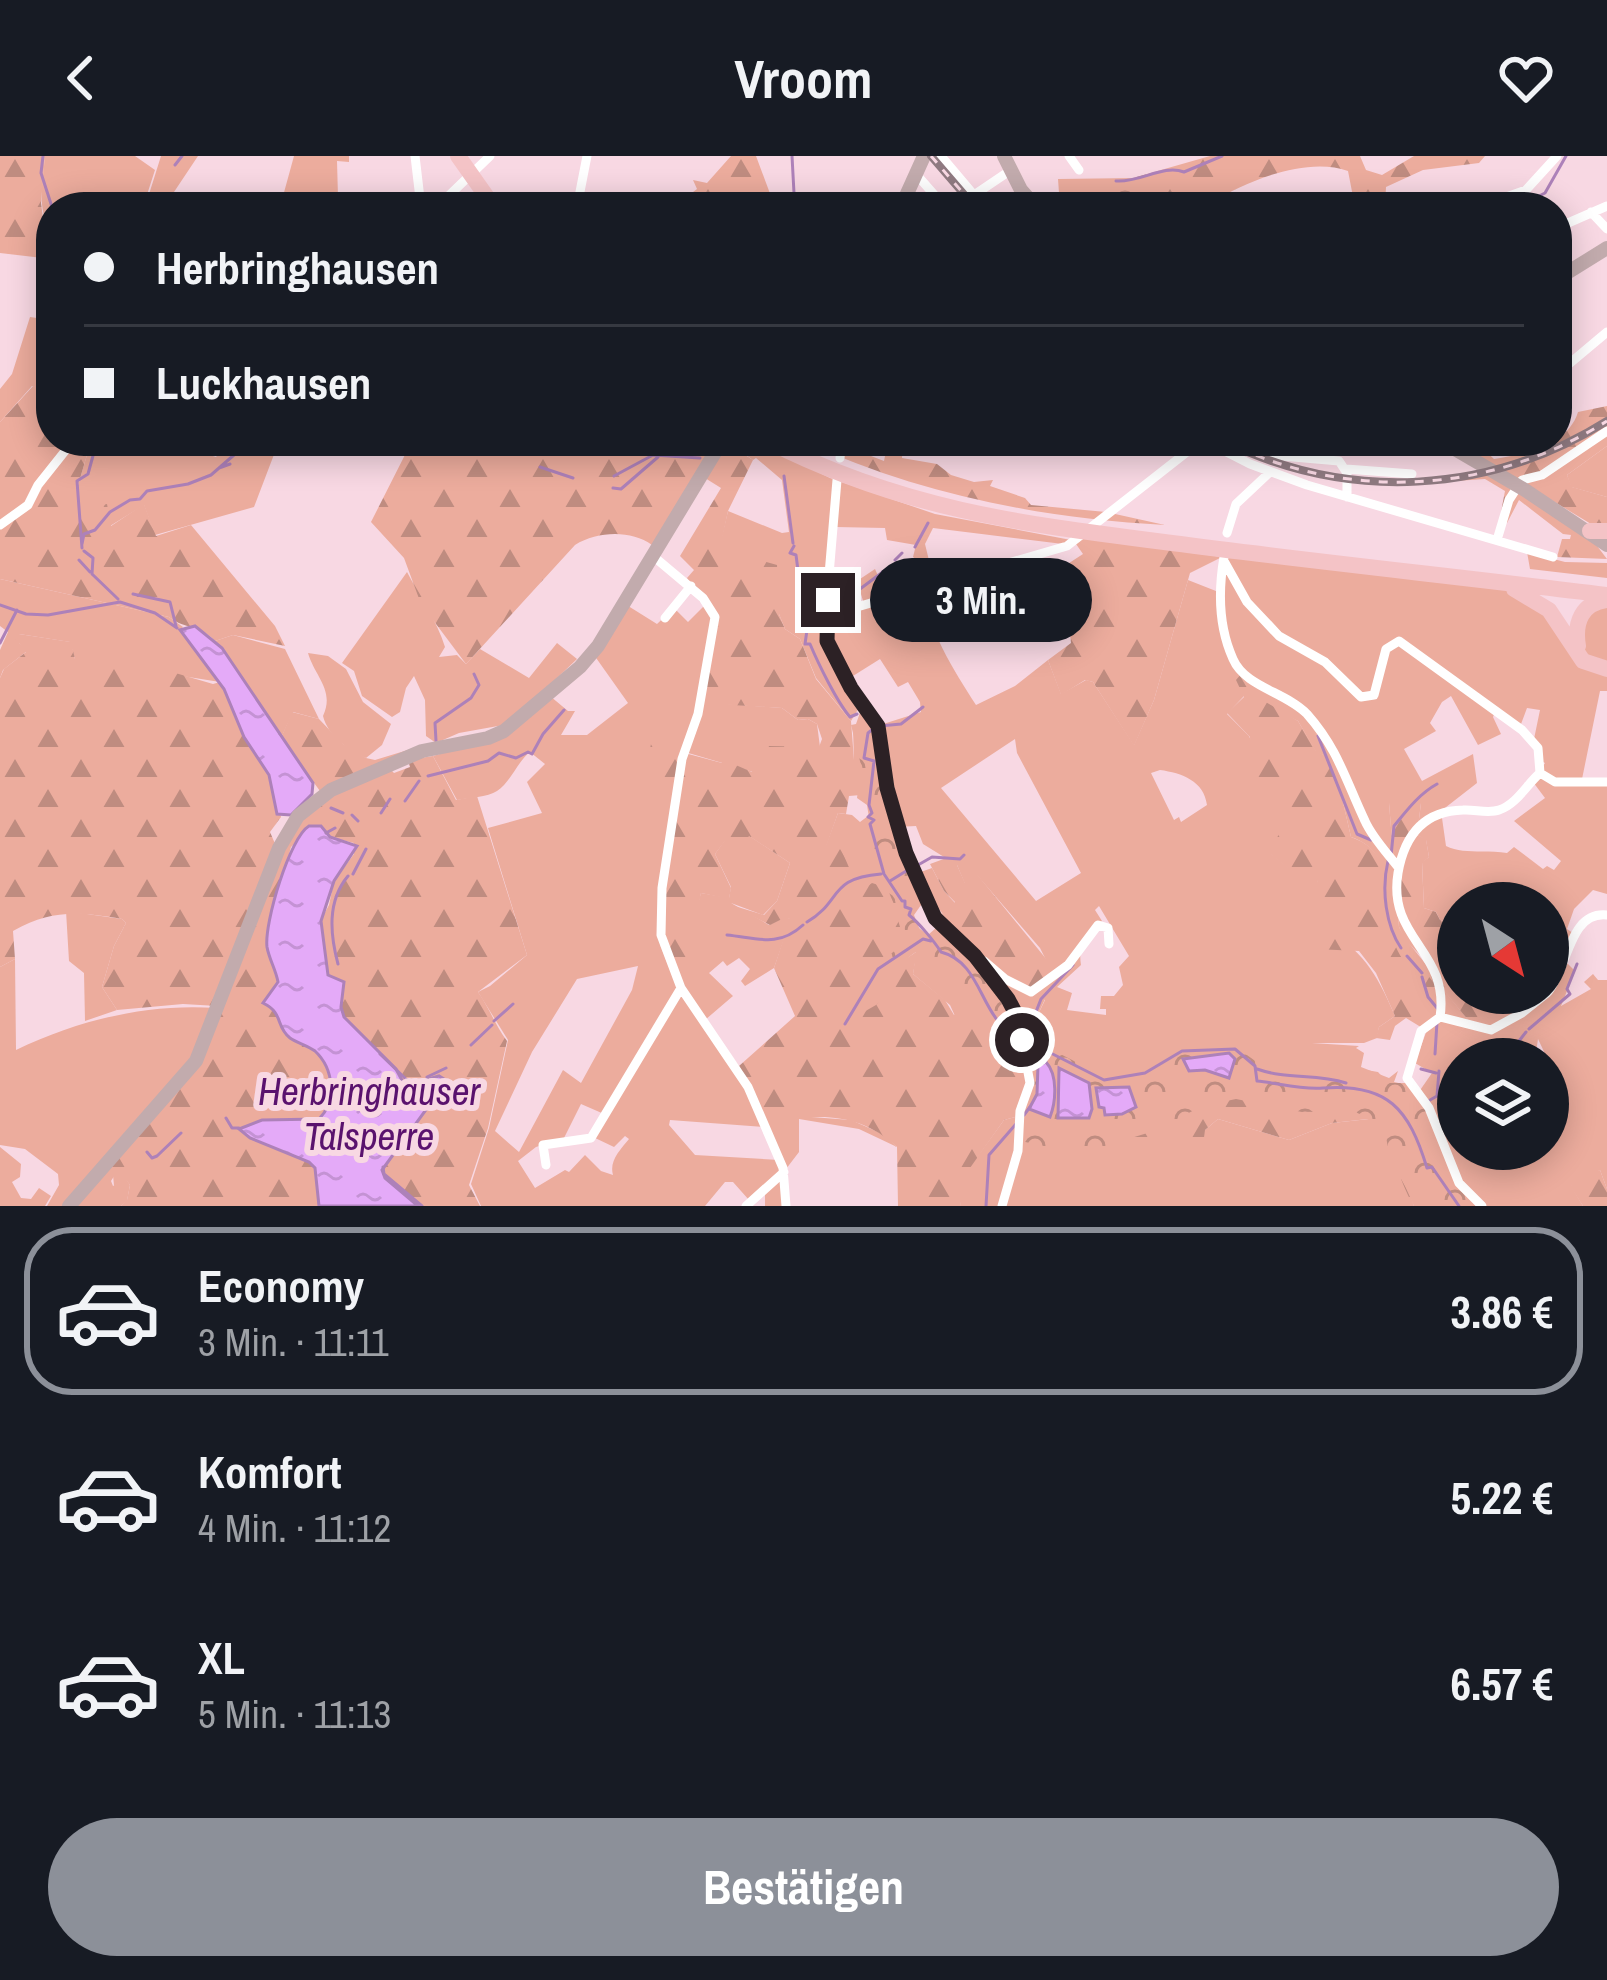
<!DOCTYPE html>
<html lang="de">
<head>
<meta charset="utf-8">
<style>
	body { margin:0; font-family:"Archivo Narrow",sans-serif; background:#242831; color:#f1f3f6; height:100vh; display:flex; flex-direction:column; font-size:45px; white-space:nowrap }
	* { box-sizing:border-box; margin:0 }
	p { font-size:39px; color:#9ea1a6 }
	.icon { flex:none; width:66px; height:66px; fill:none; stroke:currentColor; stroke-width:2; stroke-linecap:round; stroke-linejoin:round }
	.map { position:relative; height:1050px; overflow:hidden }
	.details { display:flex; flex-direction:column; background:#171b24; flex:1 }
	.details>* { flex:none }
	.hud { position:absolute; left:36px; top:36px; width:1536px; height:264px; border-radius:48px; box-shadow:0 6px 30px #0003; display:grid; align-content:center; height:264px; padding:0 48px; background:#171b24 }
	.needle { width:78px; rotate:144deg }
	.fabs { position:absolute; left:1437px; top:726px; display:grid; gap:24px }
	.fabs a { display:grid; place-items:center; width:132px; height:132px; border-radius:50%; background:#171b24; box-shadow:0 6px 30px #0003; font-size:60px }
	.end { position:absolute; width:54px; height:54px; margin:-27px; border:15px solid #2c2125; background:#fff; box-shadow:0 0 0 6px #fff }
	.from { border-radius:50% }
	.bubble { position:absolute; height:84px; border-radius:42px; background:#171b24; box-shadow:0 6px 30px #0003; font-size:39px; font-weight:800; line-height:84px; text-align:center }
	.hud b { display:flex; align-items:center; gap:42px; height:114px; font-size:45px }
	.hud b+b { border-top:3px solid #363941 }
	.hud i { width:30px; height:30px; background:#f1f3f6 }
	ul { padding:21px 0 0; list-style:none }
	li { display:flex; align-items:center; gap:36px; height:168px; margin:0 24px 18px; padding:0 24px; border:6px solid transparent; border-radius:48px }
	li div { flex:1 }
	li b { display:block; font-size:45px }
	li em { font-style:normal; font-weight:800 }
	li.current { border-color:#8c9099 }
	li>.icon { width:108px; height:108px; stroke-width:1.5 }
	.action { display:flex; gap:24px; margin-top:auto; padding:24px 48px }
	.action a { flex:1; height:138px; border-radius:72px; background:#8c9099; color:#fff; font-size:48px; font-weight:800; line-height:138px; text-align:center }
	header { display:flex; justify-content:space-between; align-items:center; height:156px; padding:0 48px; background:#171b24; font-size:54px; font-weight:800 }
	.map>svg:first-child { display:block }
	.green { fill:#ecac9d; fill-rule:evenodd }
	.forest { fill:url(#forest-firs) }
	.park { fill:url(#park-crowns) }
	.water { fill:url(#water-ripples); stroke:#ad81b9; stroke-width:3 }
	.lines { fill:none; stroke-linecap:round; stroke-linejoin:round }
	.stream { stroke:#ad81b9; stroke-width:3 }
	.minor { stroke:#fff; stroke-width:9 }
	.major { stroke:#c2abad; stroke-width:14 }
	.highway { stroke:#f4c3c6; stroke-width:16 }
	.rail-casing { stroke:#8f7a81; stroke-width:8 }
	.rail { stroke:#f8d8e3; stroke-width:3; stroke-dasharray:9; stroke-linecap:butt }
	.route { stroke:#2c2125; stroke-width:15 }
	.labels { text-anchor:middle; stroke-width:12; stroke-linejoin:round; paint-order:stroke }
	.water-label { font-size:39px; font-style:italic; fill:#5a126e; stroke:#f8d8e3 }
</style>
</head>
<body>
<header><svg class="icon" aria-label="back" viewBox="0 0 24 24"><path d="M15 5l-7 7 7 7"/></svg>Vroom<svg class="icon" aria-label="heart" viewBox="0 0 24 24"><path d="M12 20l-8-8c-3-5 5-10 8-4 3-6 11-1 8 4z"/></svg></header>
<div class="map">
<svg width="1607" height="1050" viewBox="0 0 1607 1050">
	<defs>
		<pattern id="forest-firs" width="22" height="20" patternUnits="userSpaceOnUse" patternTransform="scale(3)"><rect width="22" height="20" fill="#ecac9d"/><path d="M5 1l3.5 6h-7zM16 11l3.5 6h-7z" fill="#bf8c80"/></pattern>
		<pattern id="park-crowns" width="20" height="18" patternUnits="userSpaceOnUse" patternTransform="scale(3)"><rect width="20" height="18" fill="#ecac9d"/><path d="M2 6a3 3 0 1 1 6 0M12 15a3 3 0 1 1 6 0" fill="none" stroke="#bf8c80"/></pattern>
		<pattern id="water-ripples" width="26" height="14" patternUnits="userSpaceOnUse" patternTransform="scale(3)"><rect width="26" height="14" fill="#e4aaf8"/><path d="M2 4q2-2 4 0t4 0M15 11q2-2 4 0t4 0" fill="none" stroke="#c492d4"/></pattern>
	</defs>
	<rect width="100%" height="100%" fill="#f8d8e3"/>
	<!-- green -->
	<path class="green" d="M45 0H135L155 14 143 51H51V75C36 52 43 26 45 0Z
		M161 0H198L164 51H145Z
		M294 0H349V6L337 5 338 41 350 43 358 51H280Z
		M30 161 51 164V237L32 230 0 266V233L12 218Z
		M91 285H167L216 301 228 285H360L278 288 254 351 155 379 144 349 110 370 79 355 77 333Z
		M726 285H755L830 322 935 358 1071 384 1063 388 933 372 925 388 934 425 923 429C927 473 953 513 976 549L1015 530 1048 504 1061 538 1086 524 1093 526 1134 589 1154 544 1188 424 1221 437 1225 401 1505 433 1535 448 1607 518V535H1600L1581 628 1607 627V738L1593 734 1574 753 1567 773 1576 779 1567 807 1575 815 1561 850 1591 833 1584 826 1593 818 1598 824H1607V1033L1600 1014 1571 1030 1583 1050H1481L1411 966 1115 932 1030 909 1022 875H1030L1045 844 1037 836 1046 804 1040 792 976 718 965 728 957 709 923 688 916 670 896 671 915 718 932 712 944 735 955 747 945 760 926 739 912 760 923 779 1003 838 955 860 950 849 913 818 916 796 900 806 861 735 844 736 825 692 838 657 852 659 860 666 872 657 854 604 853 573 889 657 880 569 921 556 920 546 908 526 898 531 880 503 845 525 860 550 851 565 816 522 800 483 785 473 779 458 719 393 728 355 782 377 789 376 782 324 756 302 753 304ZM836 371 885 372 887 384 916 389 913 401 920 406C912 422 908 426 890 429L888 422H879L875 413 857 425 864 448 829 457ZM1244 540 1298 565 1316 596 1326 600 1342 642 1351 681C1397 697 1382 742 1390 780 1393 796 1406 805 1408 823L1437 826C1427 805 1409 792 1399 771L1389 647H1421L1417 679 1426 684 1429 701 1422 706 1424 752 1436 756 1440 764 1458 766V747H1548V837H1494L1499 847 1478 874 1454 886 1469 865 1442 832 1415 907 1432 917 1416 940 1408 929 1394 926 1398 915 1389 922 1361 911 1364 897 1356 892 1359 890 1312 887H1364L1377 882 1379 871 1395 860C1375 813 1363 797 1322 768V742L1317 723 1295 717 1270 697 1288 663 1249 580 1227 558ZM1451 540 1478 589 1501 578 1493 561 1495 556 1521 568 1527 552 1540 554 1534 583 1541 605 1545 607 1533 626 1545 642 1514 665 1561 705 1554 714 1547 710 1543 713 1514 691 1507 697C1487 693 1463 699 1446 690L1441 655 1477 627 1473 598 1422 625 1404 593 1436 575 1430 567 1442 546ZM1015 583 1017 597 1081 717 1036 745 941 632ZM1160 614C1182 617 1204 625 1207 649L1181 666 1179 661 1174 664 1151 617ZM1099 750 1129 800 1119 811 1123 829 1114 840H1101L1100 853H1106V859L1067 854 1072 837 1057 831 1081 809C1078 791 1084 773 1102 765L1095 754ZM1538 883 1567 944 1548 960V993H1458V903H1535Z
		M1607 290V341L1571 331 1567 319Z
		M1527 396 1565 406 1607 407V422L1530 413Z
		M407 416C419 439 437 465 445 491L439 501 457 499 466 508 480 493 529 522 557 487 577 503 509 568 459 577 436 587 426 580 425 544 414 520 406 532 400 556 392 561 362 540 354 515 342 507Z
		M0 423 169 461 183 471 180 474 220 526 75 503 70 486 19 478V487L27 495 3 514 0 522V494L8 476 0 470Z
		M709 445 715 454 701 546 782 552 798 564 808 563 817 568 820 591 765 602 753 616 685 596 659 628 668 675 660 789 676 828 701 737 729 742 731 731 715 698 725 684 748 679 790 707 777 745 763 759 731 747 769 769 784 761 791 763 774 812 745 830 741 825 750 813 739 802 727 810 723 805 709 817 733 840 705 864 739 910 798 960 851 964 885 979 897 991 859 973 799 963V996L786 1013 765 971 670 964 669 969 695 999 779 1004 784 1050H765V1037L749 1044 733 1026H725L705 1050H481L471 1028 489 972 508 884 478 836 490 830 527 799 488 672 542 657 527 626 545 608 530 596C517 606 511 626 497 635 488 641 468 642 457 644L433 600 492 583 550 540 568 555H575L561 579H587L628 547 594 499 625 448 657 468 674 452 688 466ZM638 810 632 834 581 927 563 914 519 996 495 975 532 896 577 823ZM581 948 604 958 593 981 614 991 625 980 629 983C620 994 609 1005 613 1019L601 1015 585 999 569 1016 565 1014 535 1032 518 1005 536 991 564 982Z
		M1607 445V506L1597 505 1583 495 1586 454Z
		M233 479 285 493 319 563 293 556 281 582 215 485Z
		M308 497 328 500 346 513 363 546 391 568 382 589 366 602C348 594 328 580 323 560 335 534 315 521 308 497Z
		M66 755 122 763 126 767 114 790 102 831 117 854 85 865 84 817 69 805Z
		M15 803 16 894C78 864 148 847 217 852L199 897 66 1050H47L59 1029 58 1018 25 993 0 989V811Z
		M1019 960 1053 976 1145 989 1164 979 1205 974 1218 963 1289 984 1332 967 1369 963 1383 976 1414 1050H960L964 1019 1004 964Z
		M0 991 21 1008 20 1021 12 1026 21 1042 31 1043 39 1032 51 1040 45 1050H0Z
		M112 1007 116 1017 111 1025 113 1030 126 1023 130 1029 127 1045 121 1050H71Z"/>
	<!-- forest -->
	<path class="forest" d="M0 0H45L41 47 43 62 51 75V103L0 97Z
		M731 0H756L775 51H673L697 33 693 24 707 27Z
		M1210 0H1360L1366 14 1382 19 1414 0H1485L1479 7 1423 14 1386 31 1385 51H1355L1348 15C1307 0 1247 25 1212 46L1213 51H1208L1203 43 1169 51H1076L1059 37 1058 23 1133 22Z
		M33 230 51 237V285H91L77 333 79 354 107 348 111 370 144 348 156 380 191 369 275 470 285 490 233 479 215 485C201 469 186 474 169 461L0 423V266Z
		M1607 250V290L1567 319 1572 331 1607 341V371L1591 368 1480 301 1481 291 1494 303C1526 298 1568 289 1578 256Z
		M412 285H719L652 389C631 374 598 375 575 389L466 508 421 448 404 402 371 366Z
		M803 285H843V295H858L884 305 888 285H903L902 302 937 308 951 319 974 326 993 324 990 330 1025 342 1031 349 1106 356 1165 369C1039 362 918 338 803 285Z
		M725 286 753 304 728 355 720 393 777 409 779 458 785 473 800 483 816 523 851 565 854 604H863L861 639 849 640 846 658 838 657 826 691 841 693 854 723 845 735H861L872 727 888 732 905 787 901 806 916 796 942 815 937 822 915 807 913 818 945 844 954 859 978 842C1017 883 1039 900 1019 960L1004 964 965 1019 967 1022 960 1050H898L897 991C860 956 814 956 768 969L739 910 795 860 774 812 790 763 784 762 770 769 728 748 764 759 777 745 790 707 749 680 739 693 725 685 715 698 731 732 729 743 701 737 684 828H676L660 789 668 675 650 664 658 628 643 626 651 588 722 607 724 604 752 616 756 605 765 601 769 590 819 591 822 583 817 568 808 563 798 564 782 552 701 547 717 469 687 422 694 414 680 400 721 332 705 322Z
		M1489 318 1591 382 1607 403 1557 401 1562 383H1570L1571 379 1563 378 1519 344 1507 367 1501 356 1505 335 1485 323 1411 328Z
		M1084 382 1222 401 1190 417 1154 544 1134 590 1093 526 1085 524 1061 539 1048 504 1071 487 1063 411 1083 398 1076 388Z
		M19 478 71 486 75 503 124 502 213 528 220 526 244 581 268 616 281 661 270 676 276 690 217 850 183 848 117 854 102 831 114 790 126 767 122 763C78 756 53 753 13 775L15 803 0 811V522L4 513 26 496 14 481Z
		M1242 517 1259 530V542L1298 565 1316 595 1326 600 1342 642 1351 681C1413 703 1366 767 1411 813L1408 822 1427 818 1433 826 1427 806 1405 784 1399 771 1389 647 1400 633 1418 634 1421 647 1417 679 1426 683 1429 701 1422 707 1424 752 1436 756 1440 764 1458 766V837H1494L1499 847 1504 844 1520 860 1478 875 1484 887 1476 899 1453 886 1469 865 1443 834V858L1424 873 1406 862 1395 870 1390 884 1376 882 1379 871 1395 860 1376 817 1359 795 1315 793 1316 770 1322 768 1317 724 1295 718 1269 697 1287 663 1251 635 1250 581 1227 557 1244 541 1236 524Z
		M292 556 319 563 343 588 366 602 375 604 411 593 320 635 281 582Z
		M433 600 456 644 477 640 527 799 478 836C490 853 495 869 507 885L488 972 469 1029 480 1050H418L383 1020C384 991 434 955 447 925L439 920 405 930 396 913 344 861 341 851 344 826 328 819 322 796V762L329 749 334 725 354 698V687L330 681 322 670 314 669 291 691 268 775V792L278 826 263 847C283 857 278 872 293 883 299 887 306 888 311 892 333 910 337 943 319 963L262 964 239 973 250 982 309 1006 315 1012 319 1050H121L127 1044 130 1029 126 1024 114 1030 112 1007 180 933 287 681 319 645 390 613 394 617 410 611 408 604Z
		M960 697 965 703 957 709 965 727 976 717 1047 804 1051 818 1038 836 1045 843 1030 876 1019 874 936 753 945 759 955 746 944 735 930 708Z
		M1240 896 1261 906 1254 921 1374 936 1414 1050C1397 1022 1392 985 1368 963L1332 967 1289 984 1218 963 1205 974 1203 989 1165 979 1154 992 1145 989 1138 1004 1114 986Z
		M1584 1009 1590 1017 1600 1014 1607 1033V1050H1583L1570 1030 1579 1024 1574 1015Z"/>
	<!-- park -->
	<path class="park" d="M1082 27 1124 31 1145 28 1151 32 1124 51H1089L1076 36 1077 30Z
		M862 551 873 565 894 661 926 742 914 759 919 772 928 779 944 765C979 798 1015 833 1026 881 1050 894 1077 904 1099 921L1138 918 1177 892 1196 889 1237 892 1268 914 1314 909 1349 911 1378 916 1388 927H1406L1431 956 1456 1024 1476 1050H1414L1388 992 1384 969 1353 955 1302 956 1236 943 1202 950 1154 975 1095 993 1067 995 1016 984C1018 942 1029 929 1019 884L1002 875 965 830 916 795 888 819 890 833 876 849 862 857 851 854 881 806 898 792 905 774 876 706 867 649 857 642 861 609 851 569 856 568Z"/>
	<!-- water -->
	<path class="water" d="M195 470 222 492 313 627 312 638 291 659 277 658 269 619 244 581 224 533 180 474Z
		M309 670H321L330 681 357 690 334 725 321 765 328 819 344 826 341 851 344 861 396 913 405 930 439 920 447 925 382 1014 385 1022 418 1050H319L315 1012 309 1006 250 982 239 973 262 964 319 963C337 945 334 913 315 895 307 889 297 887 290 882 275 870 284 857 263 847L278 826C276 814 269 803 267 791 264 767 290 681 309 670Z
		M1229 897 1235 903 1229 922 1205 914 1189 915 1183 903Z
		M1046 906C1058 919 1056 946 1050 961L1029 953 1037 938 1038 909Z
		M1059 912 1089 927 1092 953 1089 962H1058Z
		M1129 931 1136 951 1122 958 1105 959 1104 952 1099 951 1096 932Z"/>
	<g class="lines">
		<!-- stream -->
		<path class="stream" d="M43 0 41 17 52 51
			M792 0 794 37
			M175 9 182 0
			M1116 25C1140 27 1163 8 1184 16L1222 0
			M1537 41 1545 37 1566 0
			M788 51 794 40
			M843 51 852 38
			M540 311 573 322
			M219 312 230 308
			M614 320 653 299 700 302
			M784 320 793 387
			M613 332 621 333 658 301
			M82 388 84 378 95 374 110 356 130 344 140 343 147 335 188 328 211 319 250 285
			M794 390 790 397 796 399 799 422 811 446 804 458 808 467 805 488H810C818 507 837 546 850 561L857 558
			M915 391 928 367
			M82 392 77 325 88 318 97 285
			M84 395 93 402 92 418 118 443
			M79 404 90 416
			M895 404 902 397
			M860 433 884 415
			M133 438 170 446 176 470
			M0 449 26 458 48 459 120 446 155 457 177 472
			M0 487 17 454
			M880 570 901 568 923 551
			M873 573 868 577 864 602 874 605 869 649 872 657 868 661 874 664 870 668 884 718 902 745H905V751L911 753 909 759C919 767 934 785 941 796 983 807 979 861 1016 880
			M1318 580 1357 678 1371 684
			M436 585 435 567 471 542 479 529 474 518
			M428 620 488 605 499 597 516 602 528 596 532 598 543 578 564 554
			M405 645 419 625
			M331 652 343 657
			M381 657 390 643
			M352 659 358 665
			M326 677 335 672
			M1391 700 1394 670C1407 654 1419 638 1437 628
			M1388 705C1381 734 1386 770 1401 792
			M918 709 932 701 960 703 964 699
			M353 718 366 693
			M890 725 911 712
			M807 766C842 746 828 722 881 718
			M727 779C757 782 778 792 803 769
			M1407 800 1422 817
			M338 808C330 778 327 745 348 720
			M1073 809 1041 843 1025 884 1104 924 1145 917 1182 895 1235 893 1255 910 1257 925C1278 927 1301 934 1323 932 1388 927 1409 953 1427 1012L1432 1011 1459 1050
			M1422 821 1428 841 1437 852
			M494 865 513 848
			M845 868 878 813 923 783 931 785
			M1529 873 1570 838 1567 833 1577 808
			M471 889 492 869
			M380 898 409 926 422 924
			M1435 898 1437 866
			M1505 903 1526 876
			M1257 913C1288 924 1316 917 1346 927
			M1421 913 1436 917
			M427 921 446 912
			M1439 939 1458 929
			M1430 944 1437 940 1439 915
			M1024 959 1030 951
			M226 962 232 972H239
			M147 996 152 1002 157 1000 181 977
			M383 1011 384 1018 422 1050
			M986 1050 989 999 1016 968"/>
		<!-- minor -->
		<path class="minor" d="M415 0 421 51
			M941 0 984 51
			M1069 0 1079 14
			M916 18 945 51
			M974 39 1011 14
			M578 46 587 0
			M437 51 490 0
			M1261 51 1289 45 1311 51
			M1478 51 1526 34 1557 0
			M1591 56 1607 73
			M1557 66 1568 67 1607 50
			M1557 218 1607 176
			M1205 285 1250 308 1307 329 1553 401
			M1239 285 1282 300 1339 305 1347 317V341
			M840 302 842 285
			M1346 313 1412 318
			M837 324 825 466 831 495 879 574 899 682 932 754 986 814 1018 863 1030 927 1020 955 1018 995 1002 1050
			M0 369 28 349 38 329 73 285
			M1227 377 1236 348 1269 317
			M1497 384 1509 344 1522 324 1542 319 1607 275
			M653 400 703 442 715 461 698 558 682 603 662 732 661 779 681 832 748 931 783 1012 786 1050
			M1224 401C1218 436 1218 470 1233 503 1245 531 1286 536 1307 558 1338 593 1346 625 1365 665 1372 681 1387 697 1398 711
			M1224 405 1247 446 1279 480 1325 506 1361 541 1374 539 1386 493 1399 485 1522 574 1538 592 1540 617C1527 628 1517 648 1499 654 1488 658 1474 653 1463 654 1422 655 1404 682 1398 717 1387 783 1450 795 1440 861
			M826 460 1067 390 1201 285
			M665 462 691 430
			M1540 617 1555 626H1607
			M984 805 1005 823 1031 836 1068 809 1098 769 1108 772 1109 788
			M1548 836C1569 810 1569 755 1607 759
			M1440 861 1421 875 1407 922 1429 952 1459 1027 1482 1050
			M1440 861 1491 874 1522 857 1547 837
			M546 1009 543 989 591 982 681 832
			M746 1050 784 1016"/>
		<!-- major -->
		<path class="major" d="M1004 0 1021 34 1036 51
			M901 51 924 0
			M1557 123 1607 92
			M1269 285 1296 288 1324 285
			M1441 285 1525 334 1607 389
			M69 1050 196 905 279 692 298 660 331 634 422 595 488 582 504 575 580 511 598 490 722 285"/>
		<!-- highway -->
		<path class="highway" d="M458 0 494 51
			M768 285C904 354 1023 368 1172 387 1317 406 1462 421 1607 439
			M1590 375H1607
			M1514 433 1549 454 1583 505 1607 513
			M1578 490C1574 466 1582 447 1607 444"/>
		<defs>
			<path id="rail" d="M931 0 975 51
				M1223 285C1348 346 1489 339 1607 265"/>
		</defs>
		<!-- rail casing -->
		<use href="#rail" class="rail-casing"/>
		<!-- rail -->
		<use href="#rail" class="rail"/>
	</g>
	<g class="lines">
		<!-- route -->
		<path class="route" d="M828 444 827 485 851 532 878 570 887 632 906 697 935 762 975 800 1008 843 1018 862 1022 884"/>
	</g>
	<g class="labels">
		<!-- water labels -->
		<g class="water-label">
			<text x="369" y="949">Herbringhauser<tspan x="369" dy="45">Talsperre</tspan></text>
		</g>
	</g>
</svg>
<div class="fabs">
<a><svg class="needle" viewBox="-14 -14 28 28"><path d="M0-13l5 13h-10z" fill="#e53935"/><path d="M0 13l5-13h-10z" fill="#9ea1a6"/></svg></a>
<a><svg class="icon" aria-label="layers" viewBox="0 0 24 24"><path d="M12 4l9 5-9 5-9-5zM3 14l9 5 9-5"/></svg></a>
</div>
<i class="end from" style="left:1022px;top:884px"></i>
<i class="end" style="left:828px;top:444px"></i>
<div class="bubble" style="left:870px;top:402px;width:222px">3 Min.</div>
<div class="hud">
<b><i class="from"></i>Herbringhausen</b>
<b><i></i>Luckhausen</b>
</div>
</div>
<section class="details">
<ul>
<li class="current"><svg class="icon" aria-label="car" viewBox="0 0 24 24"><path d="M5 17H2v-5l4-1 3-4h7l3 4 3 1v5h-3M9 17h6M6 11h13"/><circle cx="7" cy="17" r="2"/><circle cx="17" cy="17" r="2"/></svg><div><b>Economy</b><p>3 Min. · 11:11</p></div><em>3.86 €</em></li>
<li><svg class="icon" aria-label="car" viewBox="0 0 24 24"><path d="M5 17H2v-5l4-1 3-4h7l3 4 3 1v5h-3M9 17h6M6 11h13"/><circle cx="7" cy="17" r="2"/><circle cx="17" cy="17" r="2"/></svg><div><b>Komfort</b><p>4 Min. · 11:12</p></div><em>5.22 €</em></li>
<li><svg class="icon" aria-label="car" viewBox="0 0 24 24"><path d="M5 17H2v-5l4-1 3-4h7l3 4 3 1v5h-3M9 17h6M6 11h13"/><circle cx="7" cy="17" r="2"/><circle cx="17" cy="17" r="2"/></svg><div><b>XL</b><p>5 Min. · 11:13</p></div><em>6.57 €</em></li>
</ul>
<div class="action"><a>Bestätigen</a></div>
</section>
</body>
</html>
